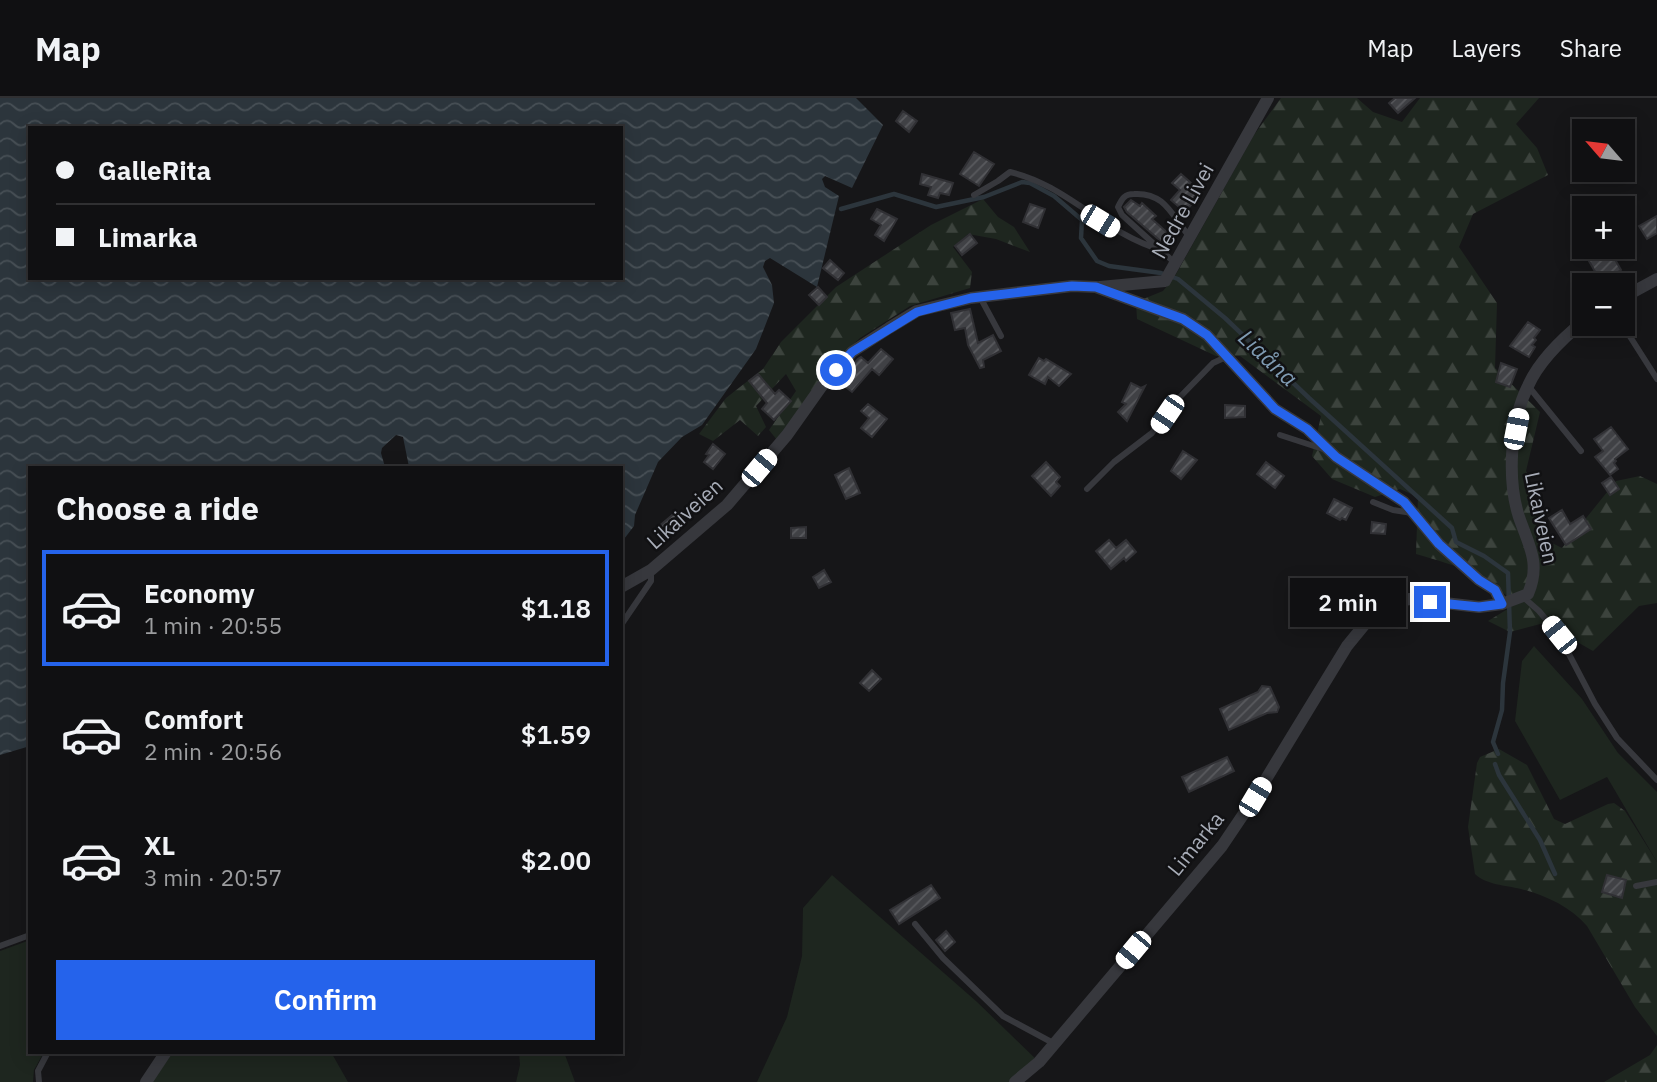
<!DOCTYPE html>
<html lang="en">
<head>
<meta charset="utf-8">
<style>
	body { margin:0; font-family:"IBM Plex Sans",sans-serif; background:#1e1e20; color:#f1f3f6; height:100vh; display:flex; flex-direction:column; font-size:26px; white-space:nowrap }
	* { box-sizing:border-box; margin:0 }
	p { font-size:23px; color:#9c9d9f }
	.icon { flex:none; width:38px; height:38px; fill:none; stroke:currentColor; stroke-width:2; stroke-linecap:round; stroke-linejoin:round }
	.map { position:relative; flex:1; overflow:hidden }
	.sheet { position:absolute; left:28px; top:368px; width:595px; height:588px; display:flex; flex-direction:column; background:#101012; border-radius:0px; box-shadow:0 4px 18px #0003,0 0 0 2px #303032 }
	.sheet>* { flex:none }
	.hud { position:absolute; left:28px; top:28px; width:595px; height:154px; border-radius:0px; box-shadow:0 4px 18px #0003,0 0 0 2px #303032; display:grid; align-content:center; height:154px; padding:0 28px; background:#101012 }
	.needle { width:46px; rotate:298deg }
	.controls { position:absolute; left:1572px; top:21px; display:grid; gap:14px }
	.controls a { display:grid; place-items:center; width:63px; height:63px; border-radius:0px; background:#101012; box-shadow:0 4px 18px #0003,0 0 0 2px #303032; font-size:35px }
	.end { position:absolute; width:32px; height:32px; margin:-16px; border:9px solid #2563eb; background:#fff; box-shadow:0 0 0 4px #fff }
	.from { border-radius:50% }
	.bubble { position:absolute; height:49px; border-radius:0px; background:#101012; box-shadow:0 4px 18px #0003,0 0 0 2px #303032; font-size:23px; font-weight:600; line-height:49px; text-align:center }
	.car { position:absolute; width:21px; height:42px; margin:-21px -10px; border-radius:9px; box-shadow:0 0 5px 2px #0007; background:linear-gradient(#fff 24%,#345 0 40%,#fff 0 76%,#345 0 86%,#fff 0) }
	.hud b { display:flex; align-items:center; gap:24px; height:66px; font-size:26px }
	.hud b+b { border-top:2px solid #303032 }
	.hud i { width:18px; height:18px; background:#f1f3f6 }
	ul { padding:0; list-style:none }
	li { display:flex; align-items:center; gap:21px; height:116px; margin:0 14px 10px; padding:0 14px; border:4px solid transparent; border-radius:0px }
	li div { flex:1 }
	li b { display:block; font-size:26px }
	li em { font-style:normal; font-weight:600 }
	li.current { border-color:#2563eb }
	li>.icon { width:63px; height:63px; stroke-width:1.5 }
	h2 { padding:0 28px; font-size:32px; line-height:84px }
	.action { display:flex; gap:14px; margin-top:auto; padding:14px 28px }
	.action a { flex:1; height:80px; border-radius:0px; background:#2563eb; color:#fff; font-size:28px; font-weight:600; line-height:80px; text-align:center }
	header { display:flex; align-items:center; gap:42px; box-sizing:border-box; height:98px; padding:0 35px; background:#101012; border-bottom:2px solid #303032 }
	header strong { font-size:33px }
	nav { display:flex; gap:38px; margin-inline-start:auto; font-size:24px }
	.map>svg:first-child { display:block }
	.grass { fill:#1e261f }
	.forest { fill:url(#forest-firs) }
	.water { fill:url(#water-waves); fill-rule:evenodd }
	.lines { fill:none; stroke-linecap:round; stroke-linejoin:round }
	.stream { stroke:#2c353c; stroke-width:4.5 }
	.building { fill:url(#building-hatch); stroke:#303034; stroke-width:2 }
	.lane { stroke:#37383d; stroke-width:6 }
	.street { stroke:#37383d; stroke-width:12 }
	.route { stroke:#2563eb; stroke-width:9 }
	.labels { text-anchor:middle; stroke-width:5; stroke-linejoin:round; paint-order:stroke }
	.street-label { font-size:21px; fill:#a8adb8; stroke:#111113 }
	.water-label { font-size:23px; font-style:italic; fill:#7f9bb3; stroke:#111113 }
</style>
</head>
<body>
<header>
<strong>Map</strong>
<nav><a>Map</a><a>Layers</a><a>Share</a></nav>
</header>
<div class="map">
<svg width="1657" height="984" viewBox="0 0 1657 984">
	<defs>
		<pattern id="forest-firs" width="22" height="20" patternUnits="userSpaceOnUse" patternTransform="scale(1.75)"><rect width="22" height="20" fill="#1e261f"/><path d="M5 1l3.5 6h-7zM16 11l3.5 6h-7z" fill="#3c433d"/></pattern>
		<pattern id="water-waves" width="16" height="10" patternUnits="userSpaceOnUse" patternTransform="scale(1.75)"><rect width="16" height="10" fill="#2c353c"/><path d="M0 5q4-4 8 0t8 0" fill="none" stroke="#485056"/></pattern>
		<pattern id="building-hatch" width="6" height="6" patternUnits="userSpaceOnUse" patternTransform="scale(1.75)"><rect width="6" height="6" fill="#404145"/><path d="M-1 1l2-2M0 6l6-6M5 7l2-2" fill="none" stroke="#595a5e"/></pattern>
	</defs>
	<rect width="100%" height="100%" fill="#161618"/>
	<!-- grass -->
	<path class="grass" d="M1534 548 1582 601 1618 655 1657 694V764L1607 679 1560 702 1515 623 1522 563Z
		M832 777 976 903 1039 964 1015 984H757L787 919 802 858 803 810Z
		M30 842V954H44L34 972 33 984H0V853Z
		M173 954H331L348 984H152Z
		M519 954H564L575 984H516L520 967Z"/>
	<!-- forest -->
	<path class="forest" d="M1281 0H1357L1373 14 1402 24 1420 0H1539L1516 26 1537 50 1548 77 1473 116 1459 149 1497 205 1495 270 1540 314 1526 373 1548 443 1562 450 1616 383 1640 378 1657 386V505L1639 508 1593 553 1544 525 1510 534 1488 523 1516 506C1482 473 1459 469 1416 456L1418 399 1400 391 1375 399 1332 381 1312 358 1321 318 1240 258H1216L1137 221 1136 204 1163 193 1175 178 1254 37Z
		M983 101 998 119 1014 129 1030 154 996 141 968 136 953 149 972 174 970 190 910 208 860 240 829 269 777 342 769 332 796 293 786 276 756 308 766 329 758 338 740 322 713 343 699 336 726 300 763 271 781 244 836 189 931 127Z
		M1499 651 1527 667 1554 721 1565 726 1608 706 1614 705 1625 713 1657 764V938L1635 909 1587 828C1571 809 1545 797 1521 791 1505 787 1487 787 1475 776L1468 729 1477 665 1480 659Z
		M1657 947V984H1604L1650 957Z"/>
	<!-- water -->
	<path class="water" d="M0 0H856L883 27 852 90 825 78 822 81 825 89 839 98 817 189 770 160 765 163 763 169 772 187 774 205 756 251 702 327 682 339 658 364 635 417 634 428 621 445V369H409L403 339 396 337 382 350 381 355 385 369H30V648L0 657ZM30 30H621V180H30Z"/>
	<g class="lines">
		<!-- stream -->
		<path class="stream" d="M841 111 894 96 936 109 984 99 1022 84 1030 85 1054 98 1082 122 1081 140 1097 163 1109 168 1161 175 1178 181 1225 220 1309 300 1452 430 1456 444 1484 458 1508 475 1510 534 1503 585 1502 612 1493 644 1498 656
			M1495 666 1499 677 1540 742 1555 776"/>
	</g>
	<!-- building -->
	<path class="building" d="M1395 0H1415L1398 15 1389 5Z
		M903 13 917 23 909 34 896 23Z
		M974 54 994 66 979 88 960 76Z
		M922 76 953 85 949 97 940 95 938 100 928 97 931 89 920 86Z
		M1181 76 1191 85 1188 89 1196 97 1194 99 1196 101 1185 114 1171 102 1180 92 1172 85Z
		M1131 102 1140 108 1142 105 1156 118 1152 121 1170 137 1163 145 1127 114 1124 109Z
		M1030 106 1045 111 1038 130 1023 124Z
		M877 111 897 121 884 143 875 137 881 127 871 121Z
		M1657 118V135L1647 141 1639 128Z
		M970 136 977 145 962 157 955 148Z
		M1581 149H1608L1621 172 1601 184Z
		M830 162 844 175 838 182 823 170Z
		M818 189 827 199 819 207 809 197Z
		M970 211 978 245 993 237 1001 253 983 262 984 269 980 270 968 247 965 230 955 232 951 215Z
		M1528 224 1540 232 1534 240 1536 242 1532 247 1535 249 1529 259 1510 248Z
		M881 251 893 261 879 277 872 271 852 294 838 283 858 261 861 259 868 265Z
		M1039 260 1044 263 1046 261 1071 276 1059 288 1048 279 1045 286 1029 277Z
		M1501 265 1517 271 1510 289 1496 284Z
		M758 276 775 296 779 292 791 303 774 322 762 311 767 305 749 283Z
		M1131 285 1141 290 1145 288 1127 323 1118 314 1126 306 1122 304Z
		M868 306 887 321 872 339 861 330 869 320 861 313Z
		M1225 307 1245 308V319L1225 320Z
		M1611 329 1628 351 1615 361 1616 363 1614 365 1618 371 1610 377 1595 359 1603 353 1594 341Z
		M713 346 725 356 713 371 704 364 709 357 706 356Z
		M1183 353 1197 362 1181 381 1171 373Z
		M1046 364 1060 379 1056 384 1060 388 1051 398 1032 378Z
		M1266 364 1284 378 1275 390 1257 376Z
		M849 370 860 395 846 401 835 377Z
		M1611 379 1619 391 1610 397 1602 385Z
		M1334 401 1352 410 1346 422 1342 420 1340 422 1327 415Z
		M1562 412 1570 426 1583 418 1591 431 1566 447 1549 420Z
		M677 413 685 421 666 437 658 429Z
		M1372 424 1386 426 1385 436 1371 435Z
		M806 429V440H791V430Z
		M1109 442 1116 450 1126 442 1136 454 1126 463 1124 460 1111 471 1096 453Z
		M824 472 831 484 819 490 813 479Z
		M872 572 881 581 869 593 860 585Z
		M1262 588 1270 589 1279 609 1277 614 1267 615 1229 632 1220 611 1258 594Z
		M1227 659 1234 673 1189 694 1182 679Z
		M1607 777 1626 782 1622 800 1602 794Z
		M931 787 940 800 899 826 890 812Z
		M946 833 955 844 945 853 936 842Z"/>
	<g class="lines">
		<!-- lane -->
		<path class="lane" d="M974 97 998 83 1010 74C1067 87 1103 135 1161 152
			M1175 165 1122 117 1118 109C1122 101 1124 96 1134 96 1165 94 1172 118 1189 138
			M980 199 1001 238
			M1622 226 1657 281
			M1529 289 1581 353
			M1280 337 1323 351
			M1087 391 1114 364 1152 335 1177 302 1213 265 1226 259
			M1373 404 1393 412 1412 415
			M1523 499 1539 513 1559 537 1595 606 1617 640 1657 682
			M621 527 651 483V472
			M1636 788 1657 784
			M915 826 943 860 1003 918 1055 946
			M0 848 30 837
			M39 984 38 973 48 954"/>
		<!-- street -->
		<path class="street" d="M1100 189 1165 183 1268 0
			M1622 200 1657 181
			M621 489 651 472 727 407 787 337 821 289 852 254 889 230 917 213 971 200 1072 188 1096 189 1183 221 1207 237 1275 311 1307 331 1336 359 1404 404 1439 446 1479 482 1495 492 1502 506 1528 496C1541 465 1529 448 1519 419 1507 382 1510 324 1528 288 1539 263 1563 240 1584 223
			M146 984 166 954
			M1015 984 1039 964 1222 748 1255 699 1347 548 1374 515 1391 504 1410 501 1479 509 1502 506"/>
	</g>
	<g class="lines">
		<!-- route -->
		<path class="route" d="M836 272 852 254 917 214 971 200 1072 188 1096 189 1183 221 1207 237 1275 311 1307 331 1336 359 1404 404 1439 446 1479 482 1495 492 1502 506 1479 509 1430 504"/>
	</g>
	<g class="labels">
		<!-- street labels -->
		<g class="street-label">
			<text transform="translate(1183 113) rotate(-61)" y="7">Nedre Livei</text>
			<text transform="translate(685 416) rotate(-42)" y="7">Likaiveien</text>
			<text transform="translate(1541 420) rotate(78)" y="7">Likaiveien</text>
			<text transform="translate(1196 746) rotate(-51)" y="7">Limarka</text>
		</g>
		<!-- water labels -->
		<g class="water-label">
			<text transform="translate(1268 260) rotate(43)" y="8">Liaåna</text>
		</g>
	</g>
</svg>
<div class="controls">
<a><svg class="needle" viewBox="-14 -14 28 28"><path d="M0-13l5 13h-10z" fill="#e53935"/><path d="M0 13l5-13h-10z" fill="#9c9d9f"/></svg></a>
<a>+</a>
<a>−</a>
</div>
<i class="end from" style="left:836px;top:272px"></i>
<i class="end" style="left:1430px;top:504px"></i>
<div class="bubble" style="left:1290px;top:480px;width:116px">2 min</div>
<i class="car" style="left:1100px;top:123px;rotate:121deg"></i>
<i class="car" style="left:1167px;top:316px;rotate:214deg"></i>
<i class="car" style="left:1516px;top:331px;rotate:11deg"></i>
<i class="car" style="left:759px;top:370px;rotate:40deg"></i>
<i class="car" style="left:1559px;top:537px;rotate:321deg"></i>
<i class="car" style="left:1255px;top:699px;rotate:31deg"></i>
<i class="car" style="left:1133px;top:852px;rotate:220deg"></i>
<div class="hud">
<b><i class="from"></i>GalleRita</b>
<b><i></i>Limarka</b>
</div>
<section class="sheet">
<h2>Choose a ride</h2>
<ul>
<li class="current"><svg class="icon" aria-label="car" viewBox="0 0 24 24"><path d="M5 17H2v-5l4-1 3-4h7l3 4 3 1v5h-3M9 17h6M6 11h13"/><circle cx="7" cy="17" r="2"/><circle cx="17" cy="17" r="2"/></svg><div><b>Economy</b><p>1 min · 20:55</p></div><em>$1.18</em></li>
<li><svg class="icon" aria-label="car" viewBox="0 0 24 24"><path d="M5 17H2v-5l4-1 3-4h7l3 4 3 1v5h-3M9 17h6M6 11h13"/><circle cx="7" cy="17" r="2"/><circle cx="17" cy="17" r="2"/></svg><div><b>Comfort</b><p>2 min · 20:56</p></div><em>$1.59</em></li>
<li><svg class="icon" aria-label="car" viewBox="0 0 24 24"><path d="M5 17H2v-5l4-1 3-4h7l3 4 3 1v5h-3M9 17h6M6 11h13"/><circle cx="7" cy="17" r="2"/><circle cx="17" cy="17" r="2"/></svg><div><b>XL</b><p>3 min · 20:57</p></div><em>$2.00</em></li>
</ul>
<div class="action"><a>Confirm</a></div>
</section>
</div>
</body>
</html>
